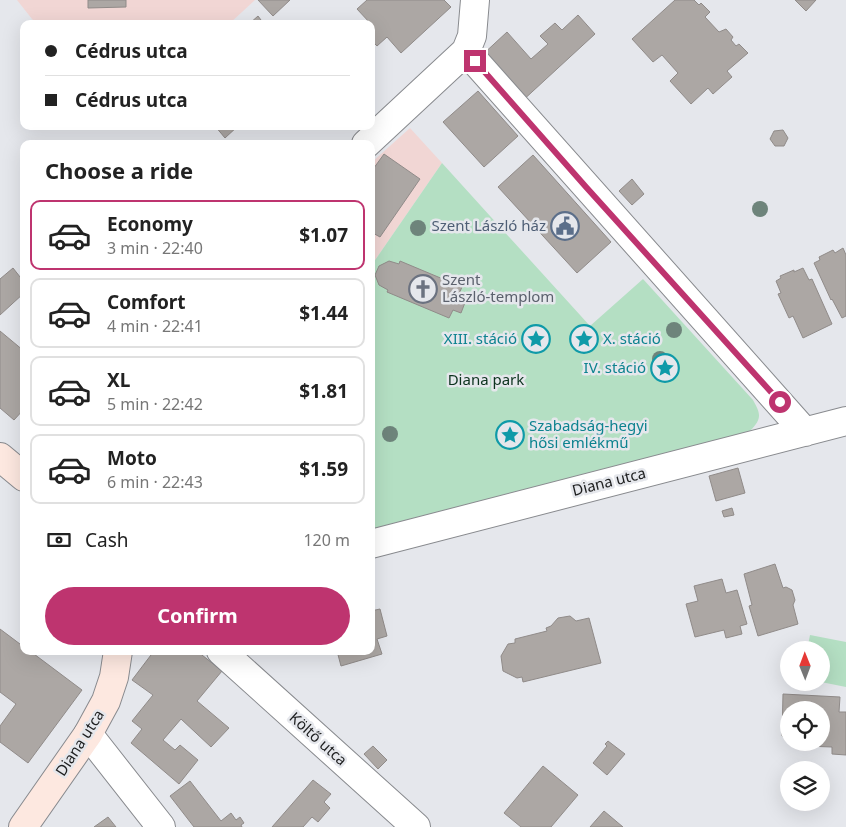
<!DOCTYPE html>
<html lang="en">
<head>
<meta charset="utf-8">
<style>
	body { margin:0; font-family:"Noto Sans",sans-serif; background:#f2f2f2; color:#222; height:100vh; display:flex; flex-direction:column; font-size:19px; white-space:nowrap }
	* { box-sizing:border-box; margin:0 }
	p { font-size:16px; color:#767676 }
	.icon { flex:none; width:28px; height:28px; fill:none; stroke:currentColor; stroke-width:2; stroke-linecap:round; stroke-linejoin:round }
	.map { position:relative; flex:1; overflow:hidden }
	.side { position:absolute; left:20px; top:140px; width:355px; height:515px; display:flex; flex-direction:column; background:#fff; border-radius:10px; box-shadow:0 5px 20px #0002 }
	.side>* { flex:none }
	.banner { position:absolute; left:20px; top:20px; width:355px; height:110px; border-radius:10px; box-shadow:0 5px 20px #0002; display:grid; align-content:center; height:110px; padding:0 25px; background:#fff }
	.needle { width:32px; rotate:359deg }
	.fabs { position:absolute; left:780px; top:641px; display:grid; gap:10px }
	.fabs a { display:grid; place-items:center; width:50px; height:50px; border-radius:50%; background:#fff; box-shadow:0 5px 20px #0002; font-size:25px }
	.end { position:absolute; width:22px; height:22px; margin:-11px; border:6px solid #be346f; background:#fff; box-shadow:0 0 0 2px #fff }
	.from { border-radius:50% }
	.banner b { display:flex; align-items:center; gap:18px; height:48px; font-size:19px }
	.banner b+b { border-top:1px solid #e0e0e0 }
	.banner i { width:12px; height:12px; background:#222 }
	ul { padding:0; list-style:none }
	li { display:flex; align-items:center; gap:15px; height:70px; margin:0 10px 8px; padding:0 15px; border:2px solid #e0e0e0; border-radius:10px }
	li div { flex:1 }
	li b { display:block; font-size:19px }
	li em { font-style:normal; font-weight:700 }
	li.selected { border-color:#be346f }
	li>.icon { width:45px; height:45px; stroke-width:1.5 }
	h2 { padding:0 25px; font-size:22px; line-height:60px }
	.pay { display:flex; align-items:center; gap:12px; height:55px; padding:0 25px; font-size:19px }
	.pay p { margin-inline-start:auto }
	.primary-button { display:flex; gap:10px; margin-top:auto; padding:10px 25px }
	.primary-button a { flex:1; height:58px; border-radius:30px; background:#be346f; color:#fff; font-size:20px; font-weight:700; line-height:58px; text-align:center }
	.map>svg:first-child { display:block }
	.education { fill:#f1d6d4 }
	.green { fill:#b4dfc3 }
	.building { fill:#aca7a4; stroke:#908b89 }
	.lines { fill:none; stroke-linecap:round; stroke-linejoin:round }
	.street-casing { stroke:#888a8e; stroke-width:30 }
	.secondary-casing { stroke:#888a8e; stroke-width:30 }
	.street { stroke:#fff; stroke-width:28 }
	.secondary { stroke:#fde8e0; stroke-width:28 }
	.tree { fill:#6e847b }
	.route { stroke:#be346f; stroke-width:6 }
	.labels { text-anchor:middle; stroke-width:5; stroke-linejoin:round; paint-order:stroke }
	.service-label { font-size:15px; fill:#4e5e75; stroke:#e5e7ec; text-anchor:end }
	.worship-label { font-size:15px; fill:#5b616d; stroke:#e5e7ec; text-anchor:start }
	.culture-label { font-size:15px; fill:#0d838f; stroke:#e5e7ec; text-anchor:end }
	.park-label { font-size:15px; fill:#0c331e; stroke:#e5e7ec }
	.street-label { font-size:15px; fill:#1d1e1f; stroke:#e5e7ec }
</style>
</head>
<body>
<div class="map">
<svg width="846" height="827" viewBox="0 0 846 827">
	<rect width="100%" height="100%" fill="#e5e7ec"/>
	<!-- education -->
	<path class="education" d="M17 0H255L229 24H36Z
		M410 128 442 163 371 266V163Z"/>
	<!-- green -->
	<path class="green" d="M442 163 590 326 643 279 753 400C761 414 762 419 750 431L371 529V266Z
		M810 635 846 642V687L821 682V650H807Z"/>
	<!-- building -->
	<path class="building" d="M88 0H126V7L88 8Z
		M258 0H290L273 16Z
		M367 0H444L451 7 401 53 387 37 377 46 371 40V24H369L370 23 357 9Z
		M675 0H694L699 5 701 3 710 12 705 17 719 32 726 29 733 37 731 40 736 46 739 44 748 53 727 71 732 77 713 94 708 88 691 104 670 81 678 73 662 55 653 62 632 39Z
		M795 0H816L806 11Z
		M578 15 595 34 520 103 480 57 507 32 531 59 548 44 540 36 555 23 562 30Z
		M258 16 264 24H249Z
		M478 91 518 136 484 167 443 122Z
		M215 126H238L225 138Z
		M783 130 788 138 784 146H775L770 139 774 131Z
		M384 154 420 179 380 237 371 232V172Z
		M533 155 611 242 577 273 498 187Z
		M632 179 644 194 632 205 619 191Z
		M843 248 846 255V316L842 318 832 299 831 300 814 263 820 260 819 257 833 250 835 253Z
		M389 261 399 264 400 261 462 287 458 296 466 300 461 313 453 310 449 318 387 292 388 290 379 285 375 275 379 266Z
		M13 268 24 282V293L0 315V279Z
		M803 268 809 280 812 279 832 324 803 338 793 316 789 318 778 294 781 293 776 281 781 278 780 276 794 270V272Z
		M0 331 24 351V409L14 420 0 408Z
		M738 468 745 493 716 501 709 476Z
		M732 508 734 515 724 517 722 511Z
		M775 564 783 588 786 587 792 590 795 600 793 605 798 624 758 636 749 606 752 605 744 574Z
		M722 579 726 593 737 590 747 624 740 626 742 634 726 638 724 630 695 637 686 604 698 601 694 586Z
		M380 609 387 636 377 639 382 654 341 666 337 651H371V611Z
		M570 616 576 621 589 618 601 663 523 682 522 677 517 678 503 671 501 656 508 644 515 643V639L547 631 546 628 551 626 558 618Z
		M0 629 24 647V651H30L82 690 28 763 0 742V726L16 704 0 692Z
		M154 651H197L222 671 197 701 229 728 211 747 181 719 163 740 175 750 180 745 198 760 179 784 131 743 142 729 132 721 153 695 132 680Z
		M783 694 840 697 839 712H846V755L832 754V747L805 746V742H821V710H789V737L782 736Z
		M608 741 625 754 607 775 593 763 607 746 605 744Z
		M373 746 387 760 378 769 364 754Z
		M543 766 578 795 551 827H521L504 813Z
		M313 780 331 794 324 802 330 808 318 822 312 817 303 827H272Z
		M190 781 221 821 231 813 236 820 240 817 244 823 241 825 242 827H194L170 796Z
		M604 811 623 827H590Z
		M108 817 116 827H94Z"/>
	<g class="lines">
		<defs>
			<path id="street" d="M466 51 805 432
				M366 144 466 51 472 36 475 0
				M371 544 846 421
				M221 651 416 827
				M88 734 161 827"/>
			<path id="secondary" d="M0 457 24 477
				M23 827 88 734 106 701 114 677 118 651"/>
		</defs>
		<!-- street casing -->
		<use href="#street" class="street-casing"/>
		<!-- secondary casing -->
		<use href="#secondary" class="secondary-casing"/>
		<!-- street -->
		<use href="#street" class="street"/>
		<!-- secondary -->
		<use href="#secondary" class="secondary"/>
	</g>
	<!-- trees -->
	<g class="tree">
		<circle cx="760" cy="209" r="8"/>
		<circle cx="418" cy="228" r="8"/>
		<circle cx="674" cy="330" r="8"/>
		<circle cx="660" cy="359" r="8"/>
		<circle cx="390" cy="434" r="8"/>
	</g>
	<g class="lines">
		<!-- route -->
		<path class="route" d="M475 61 586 187 780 402"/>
	</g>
	<!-- icons -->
	<defs>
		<symbol id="civic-ring" viewBox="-11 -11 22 22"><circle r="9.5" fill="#e5e7ec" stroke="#5c6f8a" stroke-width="1.5"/><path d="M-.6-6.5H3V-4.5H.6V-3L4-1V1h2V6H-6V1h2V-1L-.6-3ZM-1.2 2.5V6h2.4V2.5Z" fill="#5c6f8a"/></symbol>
		<symbol id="church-ring" viewBox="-11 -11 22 22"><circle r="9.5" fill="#e5e7ec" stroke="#6b7280" stroke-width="1.5"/><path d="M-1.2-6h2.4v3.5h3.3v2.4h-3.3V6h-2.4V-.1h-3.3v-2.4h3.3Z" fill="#6b7280"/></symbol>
		<symbol id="sight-ring" viewBox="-11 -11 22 22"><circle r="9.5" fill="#e5e7ec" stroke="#0f9aa8" stroke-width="1.5"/><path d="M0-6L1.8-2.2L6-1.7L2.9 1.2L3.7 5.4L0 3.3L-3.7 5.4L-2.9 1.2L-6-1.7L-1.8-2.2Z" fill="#0f9aa8"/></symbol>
	</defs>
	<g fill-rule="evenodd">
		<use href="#civic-ring" x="549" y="210" width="32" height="32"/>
		<use href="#church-ring" x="407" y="273" width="32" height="32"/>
		<use href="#sight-ring" x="520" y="323" width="32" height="32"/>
		<use href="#sight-ring" x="568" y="323" width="32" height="32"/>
		<use href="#sight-ring" x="649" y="352" width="32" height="32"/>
		<use href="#sight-ring" x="494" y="419" width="32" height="32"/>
	</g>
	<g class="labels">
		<!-- service labels -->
		<g class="service-label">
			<text x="546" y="231">Szent László ház</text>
		</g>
		<!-- worship labels -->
		<g class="worship-label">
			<text x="442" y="285">Szent<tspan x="442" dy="17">László-templom</tspan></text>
		</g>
		<!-- culture labels -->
		<g class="culture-label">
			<text x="517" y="344">XIII. stáció</text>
			<text x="603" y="344" text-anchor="start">X. stáció</text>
			<text x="646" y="373">IV. stáció</text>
			<text x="529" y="431" text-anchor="start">Szabadság-hegyi<tspan x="529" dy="17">hősi emlékmű</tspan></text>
		</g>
		<!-- park labels -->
		<g class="park-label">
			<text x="486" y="385">Diana park</text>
		</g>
		<!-- street labels -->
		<g class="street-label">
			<text transform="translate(609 482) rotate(-14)" y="5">Diana utca</text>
			<text transform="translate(318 739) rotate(42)" y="5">Költő utca</text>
			<text transform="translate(80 743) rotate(-57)" y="5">Diana utca</text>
		</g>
	</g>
</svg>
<div class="fabs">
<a><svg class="needle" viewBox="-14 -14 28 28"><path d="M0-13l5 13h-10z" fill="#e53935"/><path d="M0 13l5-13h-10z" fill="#767676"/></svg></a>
<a><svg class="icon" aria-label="locate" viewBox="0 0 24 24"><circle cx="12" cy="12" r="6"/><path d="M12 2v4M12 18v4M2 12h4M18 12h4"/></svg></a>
<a><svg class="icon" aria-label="layers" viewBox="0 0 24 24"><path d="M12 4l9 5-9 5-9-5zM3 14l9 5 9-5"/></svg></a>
</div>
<i class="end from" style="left:780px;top:402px"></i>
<i class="end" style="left:475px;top:61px"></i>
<div class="banner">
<b><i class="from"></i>Cédrus utca</b>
<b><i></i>Cédrus utca</b>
</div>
<section class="side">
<h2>Choose a ride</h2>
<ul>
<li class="selected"><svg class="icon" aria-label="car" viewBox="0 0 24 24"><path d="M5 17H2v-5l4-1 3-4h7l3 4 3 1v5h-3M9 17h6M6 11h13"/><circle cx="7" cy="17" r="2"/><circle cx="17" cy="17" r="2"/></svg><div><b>Economy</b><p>3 min · 22:40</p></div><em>$1.07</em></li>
<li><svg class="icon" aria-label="car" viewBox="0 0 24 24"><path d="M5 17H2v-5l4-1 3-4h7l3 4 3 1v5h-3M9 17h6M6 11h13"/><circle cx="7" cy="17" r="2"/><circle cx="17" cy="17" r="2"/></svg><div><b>Comfort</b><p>4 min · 22:41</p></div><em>$1.44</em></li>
<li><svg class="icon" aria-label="car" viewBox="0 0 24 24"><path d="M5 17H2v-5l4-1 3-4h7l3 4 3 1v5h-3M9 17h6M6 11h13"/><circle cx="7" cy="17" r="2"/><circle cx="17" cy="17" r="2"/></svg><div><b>XL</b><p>5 min · 22:42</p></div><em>$1.81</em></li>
<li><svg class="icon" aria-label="car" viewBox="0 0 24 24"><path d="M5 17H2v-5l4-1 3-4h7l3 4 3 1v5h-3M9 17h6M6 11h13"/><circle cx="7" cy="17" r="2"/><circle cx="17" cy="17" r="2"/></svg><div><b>Moto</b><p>6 min · 22:43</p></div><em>$1.59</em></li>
</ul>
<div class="pay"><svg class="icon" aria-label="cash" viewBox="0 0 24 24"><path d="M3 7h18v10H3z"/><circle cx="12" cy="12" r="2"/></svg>Cash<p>120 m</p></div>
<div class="primary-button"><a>Confirm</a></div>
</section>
</div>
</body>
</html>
